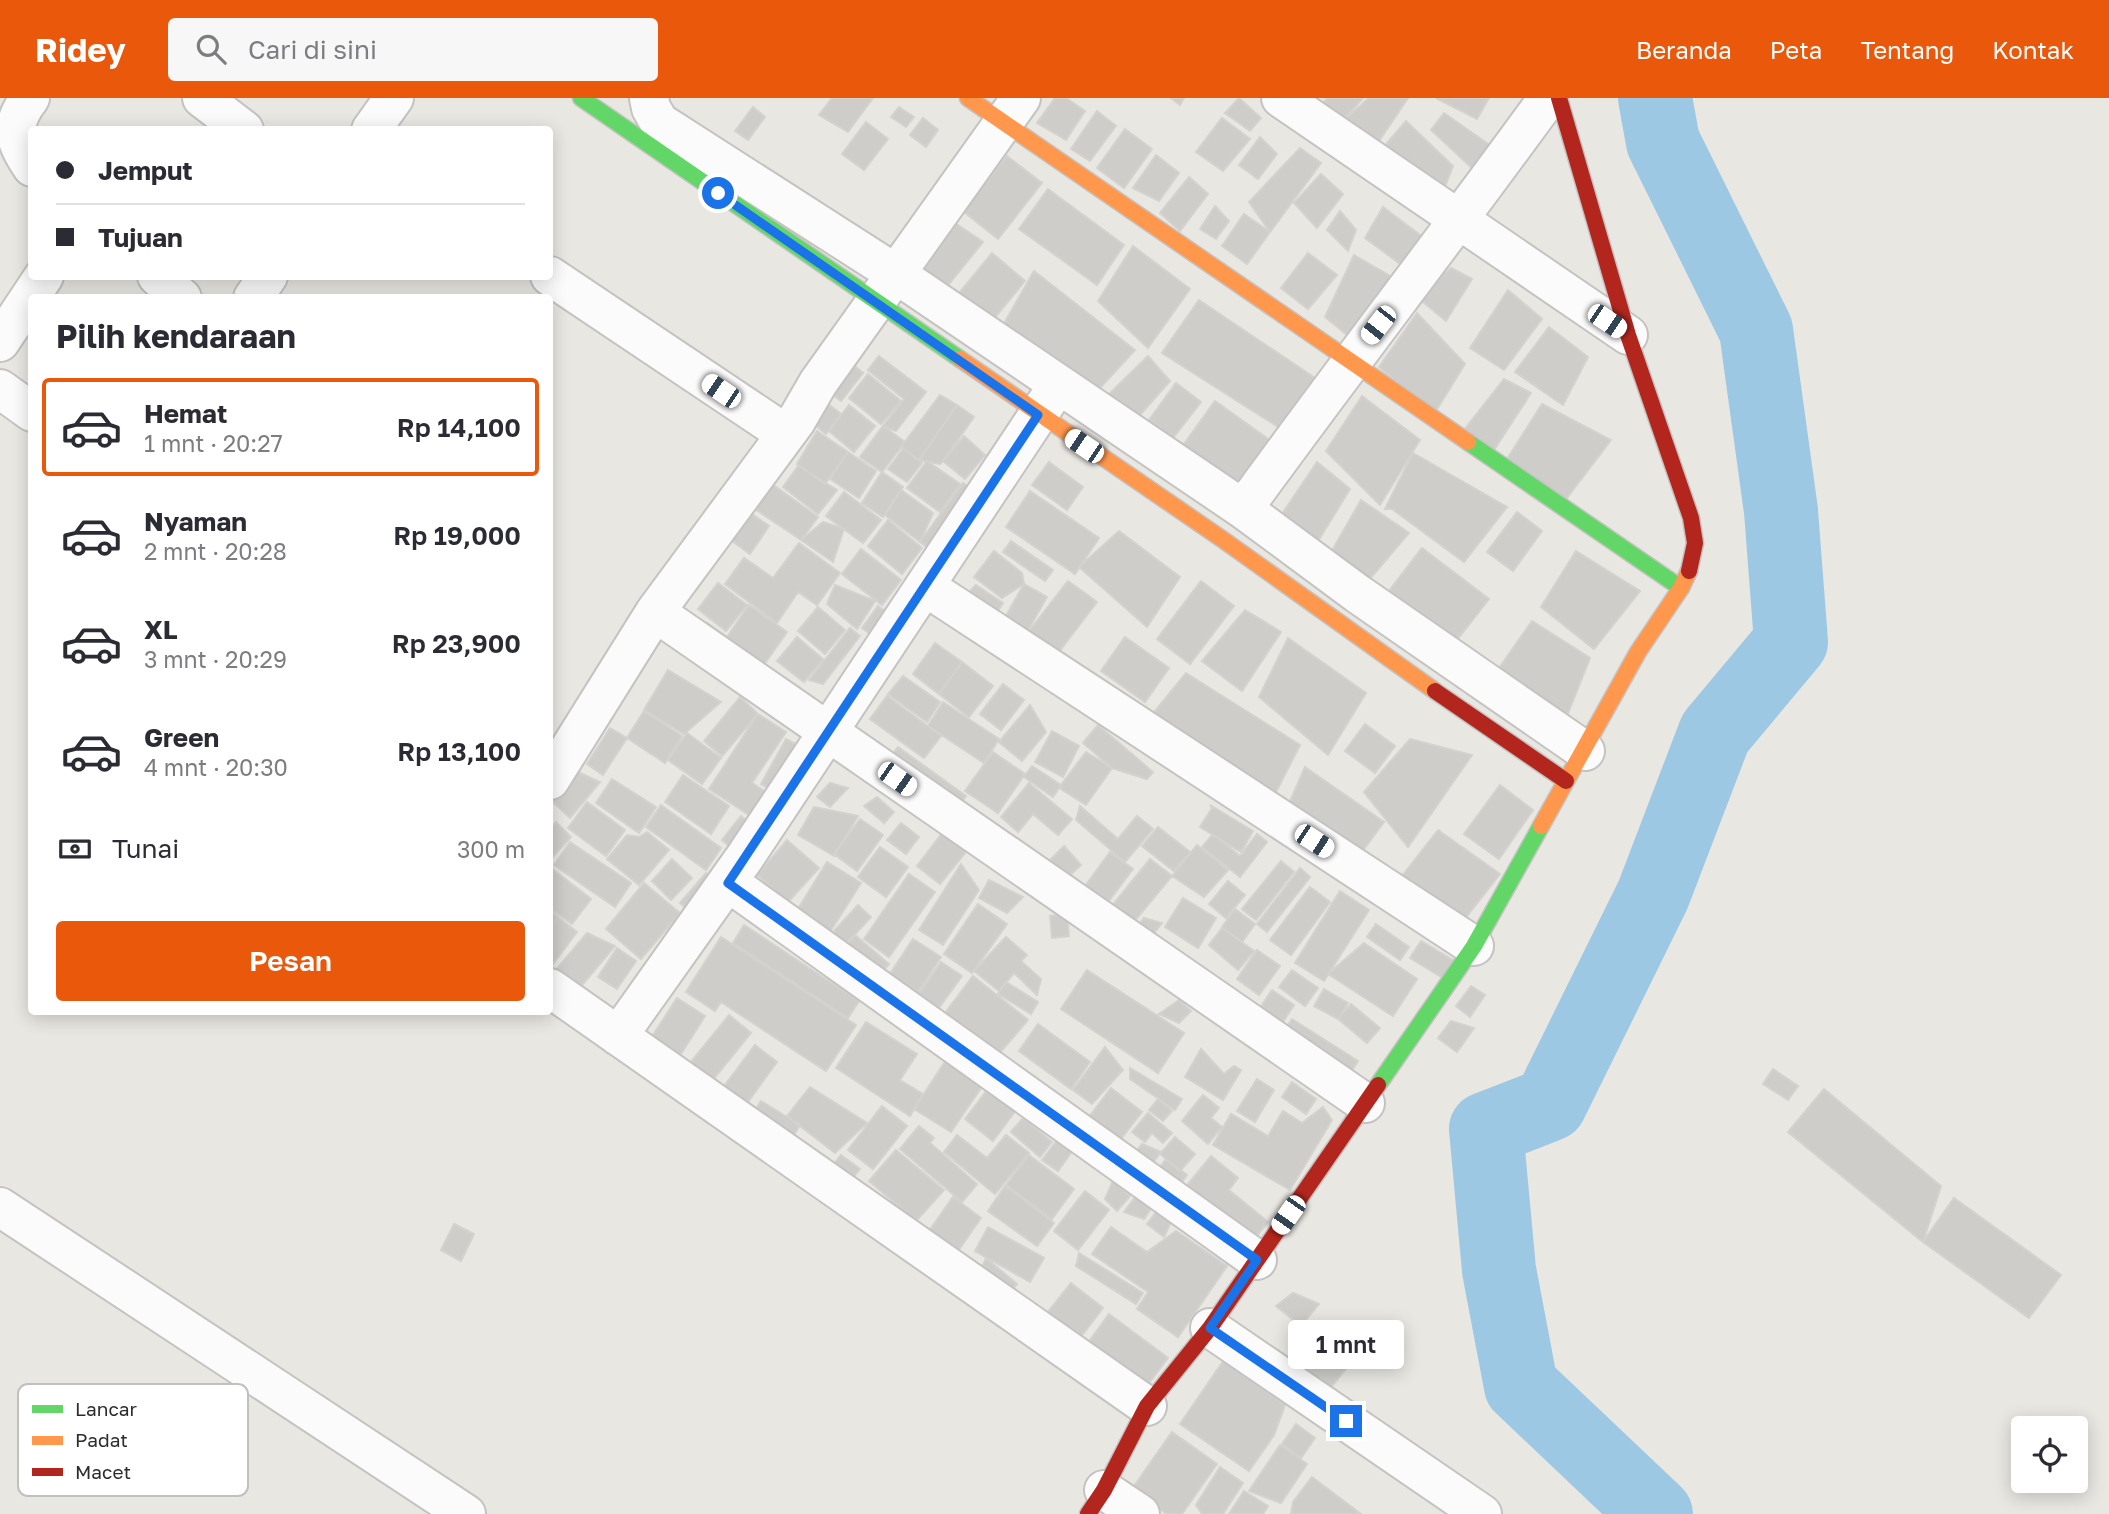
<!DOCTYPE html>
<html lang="id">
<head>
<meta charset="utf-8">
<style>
	body { margin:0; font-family:"Golos Text",sans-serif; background:#f7f7f7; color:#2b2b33; height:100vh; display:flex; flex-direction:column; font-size:26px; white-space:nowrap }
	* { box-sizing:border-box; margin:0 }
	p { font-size:23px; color:#7c7c81 }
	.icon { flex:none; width:38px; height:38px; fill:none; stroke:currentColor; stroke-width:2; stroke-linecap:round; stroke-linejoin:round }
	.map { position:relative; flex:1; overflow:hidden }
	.side { position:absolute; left:28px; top:196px; width:525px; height:721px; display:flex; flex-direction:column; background:#fff; border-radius:7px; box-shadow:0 4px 18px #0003 }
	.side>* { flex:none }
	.guide { position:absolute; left:28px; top:28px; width:525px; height:154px; border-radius:7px; box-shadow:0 4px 18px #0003; display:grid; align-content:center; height:154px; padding:0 28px; background:#fff }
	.buttons { position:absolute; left:2011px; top:1318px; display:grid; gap:14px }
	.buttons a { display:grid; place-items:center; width:77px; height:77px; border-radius:7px; background:#fff; box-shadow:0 4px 18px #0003; font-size:35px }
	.end { position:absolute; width:32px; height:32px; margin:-16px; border:9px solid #1a73e8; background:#fff; box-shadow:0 0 0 4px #fff }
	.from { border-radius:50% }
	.bubble { position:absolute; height:49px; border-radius:7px; background:#fff; box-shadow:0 4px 18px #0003; font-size:23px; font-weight:600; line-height:49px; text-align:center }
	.car { position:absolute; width:21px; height:42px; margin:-21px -10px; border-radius:9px; box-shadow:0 0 5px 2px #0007; background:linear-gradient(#fff 24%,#345 0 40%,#fff 0 76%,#345 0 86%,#fff 0) }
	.guide b { display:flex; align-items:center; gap:24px; height:66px; font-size:26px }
	.guide b+b { border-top:2px solid #e1e1e2 }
	.guide i { width:18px; height:18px; background:#2b2b33 }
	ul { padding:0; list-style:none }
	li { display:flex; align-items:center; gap:21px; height:98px; margin:0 14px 10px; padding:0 14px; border:4px solid transparent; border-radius:7px }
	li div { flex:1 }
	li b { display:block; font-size:26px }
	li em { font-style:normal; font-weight:600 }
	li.current { border-color:#ea580c }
	li>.icon { width:63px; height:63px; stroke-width:1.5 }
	h2 { padding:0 28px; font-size:32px; line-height:84px }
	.pay { display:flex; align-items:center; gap:18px; height:77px; padding:0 28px; font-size:26px }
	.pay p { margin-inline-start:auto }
	.action { display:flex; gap:14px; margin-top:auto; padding:14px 28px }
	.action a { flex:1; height:80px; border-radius:7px; background:#ea580c; color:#fff; font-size:28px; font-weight:600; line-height:80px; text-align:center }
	header { display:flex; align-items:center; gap:42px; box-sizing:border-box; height:98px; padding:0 35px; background:#ea580c; color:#fff }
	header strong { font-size:33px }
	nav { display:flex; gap:38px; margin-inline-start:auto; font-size:24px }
	.search { width:490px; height:63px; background:#f7f7f7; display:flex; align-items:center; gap:18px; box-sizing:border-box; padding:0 24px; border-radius:7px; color:#7c7c81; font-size:26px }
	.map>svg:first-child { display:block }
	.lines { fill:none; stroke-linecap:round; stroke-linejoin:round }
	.river { stroke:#9dc8e3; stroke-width:74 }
	.building { fill:#cecdc9; stroke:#d4d2ce; stroke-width:2 }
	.street-casing { stroke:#c4c3c2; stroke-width:42 }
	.fast-casing { stroke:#c4c3c2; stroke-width:19 }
	.slow-casing { stroke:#c4c3c2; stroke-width:19 }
	.jam-casing { stroke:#c4c3c2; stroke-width:19 }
	.street { stroke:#fcfbfb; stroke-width:38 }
	.fast { stroke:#63d668; stroke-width:16 }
	.slow { stroke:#ff974d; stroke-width:16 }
	.jam { stroke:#b3261e; stroke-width:16 }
	.route { stroke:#1a73e8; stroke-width:9 }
	.key { fill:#fff; stroke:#c0c0c0; stroke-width:2 }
	.key-label { font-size:19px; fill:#2c2c2c }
</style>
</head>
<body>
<header>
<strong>Ridey</strong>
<div class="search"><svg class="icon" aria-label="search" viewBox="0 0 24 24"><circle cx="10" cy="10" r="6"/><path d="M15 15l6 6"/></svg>Cari di sini</div>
<nav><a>Beranda</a><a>Peta</a><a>Tentang</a><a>Kontak</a></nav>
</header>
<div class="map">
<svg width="2109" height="1416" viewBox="0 0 2109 1416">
	<rect width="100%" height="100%" fill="#e9e7e2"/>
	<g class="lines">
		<!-- river -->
		<path class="river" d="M1655 0 1663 44 1756 232 1781 413 1791 544 1715 635 1653 797 1550 1006 1486 1031 1499 1172 1521 1288 1656 1416"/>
	</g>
	<!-- building -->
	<path class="building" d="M832 0H873L848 34 819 17Z
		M1055 0H1066L1085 13 1066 42 1037 25Z
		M1171 0H1184L1180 7Z
		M1239 0 1261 20 1250 33 1225 15Z
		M1327 0H1363L1338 28 1318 11Z
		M1369 0H1408L1375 49 1343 23Z
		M1436 0H1489L1477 21Z
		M753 9 765 19 748 42 735 33Z
		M899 9 914 19 906 29 891 19Z
		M1097 13 1116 28 1090 63 1071 51Z
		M1444 15 1491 48 1473 71 1431 32Z
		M923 20 938 32 926 49 910 37Z
		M1222 20 1250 41 1223 73 1196 54Z
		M1406 23 1453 68 1439 104 1382 51Z
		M866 24 888 41 864 72 842 56Z
		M1125 31 1152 51 1124 90 1097 70Z
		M1260 39 1277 56 1258 81 1239 67Z
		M1300 50 1321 65 1270 134 1249 104Z
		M1156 57 1179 75 1159 103 1133 90Z
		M1007 58 1042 85 998 141 963 113Z
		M1321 76 1343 96 1317 130 1294 105Z
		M1189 79 1208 96 1180 133 1160 115Z
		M1048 91 1124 147 1097 187 1019 131Z
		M1215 108 1229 123 1216 141 1200 131Z
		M1383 109 1428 143 1407 171 1365 140Z
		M1340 113 1356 132 1348 153 1327 132Z
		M1244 116 1270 134 1247 166 1222 148Z
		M955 125 983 144 941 196 917 182Z
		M1133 148 1190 191 1148 250 1098 203Z
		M992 155 1025 183 993 222 959 195Z
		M1308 155 1337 177 1308 211 1281 190Z
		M1354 157 1399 183 1348 238 1325 219Z
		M1451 170 1472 181 1446 223 1418 200Z
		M1034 173 1135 252 1090 301 998 236Z
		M1508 192 1542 221 1504 272 1470 250Z
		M1199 202 1315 280 1278 329 1162 255Z
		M1417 215 1465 266 1434 316 1379 269Z
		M1549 229 1588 259 1563 307 1515 274Z
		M879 258 926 294 896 333 883 328 904 301 868 272Z
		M1148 258 1170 283 1132 326 1103 302Z
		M852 266 863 275 841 303 829 294Z
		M868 276 901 303 881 326 849 300Z
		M1504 281 1531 295 1494 352 1464 332Z
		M1176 285 1201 304 1173 340 1149 322Z
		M940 297 957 307 919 362 901 349Z
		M1362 298 1420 342 1380 407 1326 353Z
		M824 303 841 316 826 336 809 322Z
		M1215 303 1275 346 1247 399 1179 353Z
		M1542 306 1611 342 1563 405 1507 361Z
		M849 307 875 328 854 354 829 333Z
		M957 307 974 319 943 363 940 366 919 362Z
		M883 328 905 344 882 374 860 359Z
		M817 333 848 354 825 386 797 366Z
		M964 338 985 357 965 381 943 363Z
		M903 351 922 365 907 384 888 371Z
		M848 354 876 373 859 400 830 381Z
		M1413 355 1507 409 1464 464 1392 411H1385Z
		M927 363 960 386 940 414 907 390Z
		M1049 364 1083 389 1067 412 1032 387Z
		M1317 364 1350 391 1312 453 1276 425Z
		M798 368 837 392 818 416 783 389Z
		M882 374 903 389 883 419 862 405Z
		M963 385 982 399 939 458 920 444Z
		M772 386 818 419 801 442 755 411Z
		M901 392 933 415 920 444 885 417Z
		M1030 393 1099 440 1075 476 1006 429Z
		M844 394 881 422 863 445 826 418Z
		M1361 402 1409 435 1358 495 1326 463Z
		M746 412 769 428 750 456 728 440Z
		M1517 414 1542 433 1513 473 1487 454Z
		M888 422 922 450 902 476 868 448Z
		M823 424 844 431 833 464 801 442Z
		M1119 433 1180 479 1147 529 1079 469Z
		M1011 443 1053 472 1045 483 1003 454Z
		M799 445 840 475 817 507 798 494 777 525 725 486 744 460 773 480Z
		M1422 450 1489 501 1450 551 1382 502Z
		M861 451 901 482 882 507 842 476Z
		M994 453 1022 475 1024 486 1002 500 974 479Z
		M1576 453 1640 493 1594 551 1541 509Z
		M1068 483 1097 504 1055 559 1026 537Z
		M1201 483 1234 508 1190 566 1157 541Z
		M718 485 747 507 726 533 698 511Z
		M1024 486 1047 499 1022 543 999 530Z
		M835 487 875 503 857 531 827 506Z
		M976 487 1003 505 993 520 963 500Z
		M749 507 787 534 756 578 698 538 707 525 727 539Z
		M878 508 896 521 880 543 862 530Z
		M818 509 845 532 825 556 798 533Z
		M1245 512 1281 534 1242 593 1202 563Z
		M1532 523 1590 560 1563 628 1495 576Z
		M850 530 860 538 823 586 809 582Z
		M797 539 823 561 804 584 777 563Z
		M1125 539 1169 570 1145 604 1101 573Z
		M1288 540 1366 595 1328 657 1259 599Z
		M935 545 962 564 939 596 913 576Z
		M962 564 993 588 969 619 939 596Z
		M668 572 721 604 684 636 644 612Z
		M1186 575 1300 647 1275 696 1150 619Z
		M903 578 940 604 927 624 888 596Z
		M1003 586 1024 602 1001 632 980 616Z
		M887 598 941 638 924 660 870 621Z
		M740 599 758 616 722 658 704 643Z
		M943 604 999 641 984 665 928 628Z
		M1030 607 1046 634 1022 663 999 644Z
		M644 613 682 638 665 665 627 640Z
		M758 616 786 634 752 685 772 698 757 722 709 691Z
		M1365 626 1395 648 1375 675 1345 653Z
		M1098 627 1153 674 1147 681 1112 670 1083 645Z
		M610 630 627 640 603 677 587 666Z
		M1052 633 1079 648 1063 679 1035 664Z
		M687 635 721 660 702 686 668 662Z
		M786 641 803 650 775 694 761 686Z
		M1410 641 1472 657 1408 749 1364 694Z
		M898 649 966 698 953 716 885 667Z
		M993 654 1025 676 998 715 965 693Z
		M1086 654 1112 670 1086 707 1061 691V687Z
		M1032 668 1061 687 1053 699 1024 679Z
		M1305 669 1384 724 1356 762 1285 715Z
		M578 674 600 684 570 720 553 704Z
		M683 677 729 708 711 736 665 704Z
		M612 681 656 709 639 735 596 705Z
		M830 685 848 690 830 709 817 699Z
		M1029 685 1072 721 1058 737 1033 716 1018 734 1001 719Z
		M1500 687 1533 712 1499 761 1464 736Z
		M877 699 894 714 884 725 864 708Z
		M587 704 625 732 606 758 568 730Z
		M661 707 721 750 706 772 646 729Z
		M1210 707 1253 733 1241 754 1200 729 1212 710Z
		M1080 708 1118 741 1137 718 1153 731 1125 764 1076 722Z
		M814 709 858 718 834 758 798 737Z
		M741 718 753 729 734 752 722 742Z
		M860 721 883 737 857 773 834 756Z
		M556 724 571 739 550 762V731Z
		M901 725 919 739 906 756 887 742Z
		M1158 729 1190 754 1174 773 1142 748Z
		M946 730 970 749 940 786 917 768Z
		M1438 732 1500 776 1457 831 1395 787Z
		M647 734 669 752 639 787 607 761 627 737 639 739Z
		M1213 736 1240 758 1257 736 1267 744 1240 779 1202 749Z
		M787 742 819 770 788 804 757 777Z
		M570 744 631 785 615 809 554 767Z
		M1197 747 1228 772 1204 799 1172 778Z
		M1064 748 1081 767 1064 783 1047 765Z
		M880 749 908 769 886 799 858 779Z
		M1110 754 1133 771 1102 812 1080 795Z
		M672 761 692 780 671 802 652 783Z
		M1150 761 1172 778 1128 831 1107 814Z
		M1281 763 1294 774 1256 822 1242 811Z
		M827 764 861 785 828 837 795 816Z
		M961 766 979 792 943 847 919 832Z
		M550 769 591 801 572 826 550 810Z
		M1300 770 1310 779 1267 834 1257 826Z
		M706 775 717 786 692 815 680 805Z
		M909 776 935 794 889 859 864 841Z
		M989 782 1023 799 1007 815 979 800Z
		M1228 783 1245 797 1226 820 1209 806Z
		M644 785 680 815 641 861 606 831Z
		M1310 789 1330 804 1291 857 1270 842Z
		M1340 793 1369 812 1324 883 1295 865Z
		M1183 800 1216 820 1198 850 1165 829Z
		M978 806 1007 826 972 875 944 856Z
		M858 807 871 819 835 858 822 846Z
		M1235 811 1255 826 1242 844 1222 829Z
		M550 813 558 819 550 830Z
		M1067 816 1069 838 1052 840 1050 818Z
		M558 819 577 834 550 870V830Z
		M1144 820 1162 825 1147 844 1134 833Z
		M1376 826 1409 849 1400 862 1367 839Z
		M744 827 859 903 848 920 733 845Z
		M1222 830 1254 853 1238 872 1209 847Z
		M587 835 615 848 577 893 554 874Z
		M855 837 889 866 874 883 841 854Z
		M721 839 856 927 826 973 721 904 715 913 686 894Z
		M1006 839 1027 857 1021 863 1041 881 1037 897 1014 875 999 893 974 873Z
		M913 841 941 859 918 894 890 876Z
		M1421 843 1453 862 1443 880 1410 860Z
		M1364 845 1417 881 1393 918 1328 876Z
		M617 850 636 863 617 891 598 879Z
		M1257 852 1280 868 1259 897 1237 881Z
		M941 864 962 878 938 911 918 897Z
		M1087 872 1184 935 1158 975 1061 911Z
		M1292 872 1318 890 1305 908 1279 889Z
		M973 878 1028 922 997 958 945 915Z
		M1006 884 1038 904 1031 916 998 896Z
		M1471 888 1485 897 1470 919 1456 908Z
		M1324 891 1348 905 1338 921 1314 908Z
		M1272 892 1294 907 1275 936 1252 922Z
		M677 900 705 918 673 969 644 951Z
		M1179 902 1191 913 1179 925 1159 916Z
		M1351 906 1380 930 1367 945 1338 921Z
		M729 917 751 935 709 987 686 970Z
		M1292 921 1358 963 1345 983 1280 940Z
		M1451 923 1474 930 1457 954 1438 940Z
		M866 924 917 956 900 982 923 996 910 1018 836 970Z
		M1038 926 1090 964 1071 991 1019 953Z
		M755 947 777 964 745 1008 722 991Z
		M1105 949 1123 972 1092 1006 1073 992Z
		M1201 951 1224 976 1234 968 1241 972 1223 1002 1185 979Z
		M948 959 981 990 951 1034 914 1011Z
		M1130 970 1182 1001 1175 1012 1130 981Z
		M1773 971 1798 988 1788 1002 1763 986Z
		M1257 981 1274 992 1255 1024 1237 1013Z
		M994 983 1022 1004 993 1043 965 1021Z
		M1292 984 1316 1001 1306 1016 1282 999Z
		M810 989 867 1025 835 1055 787 1018Z
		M1111 990 1142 1014 1113 1051 1089 1019Z
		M1824 991 1941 1088 1923 1144 1788 1034Z
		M1203 997 1219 1010 1211 1020 1222 1029 1208 1046 1182 1023Z
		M1158 1001 1172 1013 1163 1023 1149 1012Z
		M761 1003 800 1027 789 1045 750 1021Z
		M882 1008 907 1028 873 1071 848 1052Z
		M1323 1009 1332 1022 1290 1092 1213 1047 1231 1016 1268 1038 1283 1013 1302 1025Z
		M1148 1015 1172 1035 1163 1045 1152 1035 1145 1044 1132 1034Z
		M1023 1020 1052 1044 1040 1059 1011 1034Z
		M919 1028 934 1040 930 1045 977 1086 962 1104 900 1051Z
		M957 1037 987 1060 1006 1037 1029 1055 995 1096 944 1054Z
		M1175 1039 1195 1056 1180 1073 1160 1056Z
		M1058 1041 1073 1052 1058 1073 1042 1062Z
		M1142 1046 1161 1054 1148 1071 1132 1059Z
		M896 1052 944 1092 916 1123 869 1083Z
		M841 1057 860 1071 848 1086 830 1071Z
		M1029 1057 1074 1091 1052 1121 1006 1087Z
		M1211 1058 1238 1080 1229 1092 1268 1124 1249 1148 1175 1102Z
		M1166 1061 1187 1077 1172 1098 1150 1083Z
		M1113 1083 1130 1098 1117 1113 1105 1101Z
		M1005 1088 1054 1125 1037 1148 988 1113Z
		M1085 1093 1109 1112 1078 1152 1054 1133Z
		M1136 1098 1152 1109 1144 1121 1124 1114Z
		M953 1099 981 1120 953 1160 924 1140Z
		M1954 1100 2061 1177 2029 1220 1923 1144Z
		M1157 1113 1171 1124 1164 1139 1147 1126Z
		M454 1126 474 1136 461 1163 441 1152Z
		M988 1129 1044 1160 1030 1184 975 1153Z
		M1111 1129 1147 1154 1176 1133 1227 1168 1178 1239 1137 1211 1148 1194 1092 1156Z
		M1079 1155 1143 1195 1136 1206 1076 1168Z
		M986 1160 1017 1186 1003 1202 977 1180Z
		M1071 1185 1103 1210 1076 1245 1043 1220Z
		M1293 1195 1319 1206 1301 1228 1276 1208Z
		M1109 1216 1168 1260 1143 1293 1085 1249Z
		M1325 1244 1350 1266 1321 1301 1295 1279Z
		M1224 1262 1285 1307 1274 1337 1249 1373 1180 1326Z
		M1296 1326 1315 1340 1301 1360 1282 1346Z
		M1172 1334 1217 1366 1182 1416H1167L1132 1391Z
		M1280 1347 1307 1366 1281 1405 1249 1393Z
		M1220 1369 1243 1385 1223 1416H1202L1196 1407Z
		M1312 1379 1361 1416H1291L1293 1404Z
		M1244 1393 1268 1408 1263 1416H1229Z"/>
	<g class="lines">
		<defs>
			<path id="street" d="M30 0C9 27 14 42 32 69
				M202 0 244 32
				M649 0 651 10 659 24 896 176 1243 411 1358 496 1585 653
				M1281 0 1628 237
				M371 32 394 0
				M157 178 182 200
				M550 178 786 336
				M253 200 268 178
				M0 244 44 178
				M0 291 32 314
				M1243 411C1343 273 1448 138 1548 0
				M926 489 1474 848
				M655 514 1365 1005
				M550 682 655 514 796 323 818 285 1021 0
				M728 784 1257 1162
				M550 890 1147 1308
				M618 938 745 759 1058 287
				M0 1109 466 1416
				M1210 1230 1482 1416
				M1104 1392 1140 1416"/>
			<path id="fast" d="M581 0 960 261
				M1468 344 1681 490
				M1378 987 1474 848 1541 728"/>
			<path id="slow" d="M968 0 1468 344
				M960 261 1222 441 1435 593
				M1541 728 1638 554 1681 490 1689 473"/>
			<path id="jam" d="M1559 0 1628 237 1691 420 1695 445 1689 473
				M1435 593 1566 683
				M1088 1416 1104 1392 1147 1308 1210 1230 1378 987"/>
		</defs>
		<!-- street casing -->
		<use href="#street" class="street-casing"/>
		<!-- fast casing -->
		<use href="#fast" class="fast-casing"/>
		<!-- slow casing -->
		<use href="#slow" class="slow-casing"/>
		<!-- jam casing -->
		<use href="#jam" class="jam-casing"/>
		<!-- street -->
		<use href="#street" class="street"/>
		<!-- fast -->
		<use href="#fast" class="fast"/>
		<!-- slow -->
		<use href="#slow" class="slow"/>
		<!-- jam -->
		<use href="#jam" class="jam"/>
	</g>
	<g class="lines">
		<!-- route -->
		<path class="route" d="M718 95 1038 317 728 785 1257 1162 1210 1230 1346 1323"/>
	</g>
	<!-- legend -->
	<rect x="18" y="1286" width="230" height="112" rx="10" class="key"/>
	<rect x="32" y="1307" width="31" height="8" fill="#63d668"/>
	<rect x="32" y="1338" width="31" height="9" fill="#ff974d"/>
	<rect x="32" y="1370" width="31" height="8" fill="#b3261e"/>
	<g class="key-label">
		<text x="75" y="1318">Lancar</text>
		<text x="75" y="1349">Padat</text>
		<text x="75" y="1381">Macet</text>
	</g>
</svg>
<div class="buttons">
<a><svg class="icon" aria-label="locate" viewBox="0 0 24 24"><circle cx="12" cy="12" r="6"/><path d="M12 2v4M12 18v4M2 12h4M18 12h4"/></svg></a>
</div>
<i class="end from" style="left:718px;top:95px"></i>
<i class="end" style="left:1346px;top:1323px"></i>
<div class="bubble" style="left:1288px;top:1222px;width:116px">1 mnt</div>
<i class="car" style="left:1607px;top:223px;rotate:124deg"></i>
<i class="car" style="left:1378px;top:227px;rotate:218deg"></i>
<i class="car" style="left:721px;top:293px;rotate:304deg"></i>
<i class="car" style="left:1084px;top:348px;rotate:304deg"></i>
<i class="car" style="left:897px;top:681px;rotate:125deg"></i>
<i class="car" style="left:1314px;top:743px;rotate:123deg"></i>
<i class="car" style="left:1288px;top:1117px;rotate:215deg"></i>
<div class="guide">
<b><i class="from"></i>Jemput</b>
<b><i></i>Tujuan</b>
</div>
<section class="side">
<h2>Pilih kendaraan</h2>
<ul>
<li class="current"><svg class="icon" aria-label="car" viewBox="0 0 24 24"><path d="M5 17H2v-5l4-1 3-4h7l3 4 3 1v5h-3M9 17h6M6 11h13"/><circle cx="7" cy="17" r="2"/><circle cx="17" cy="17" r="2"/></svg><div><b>Hemat</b><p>1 mnt · 20:27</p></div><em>Rp 14,100</em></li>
<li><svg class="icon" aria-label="car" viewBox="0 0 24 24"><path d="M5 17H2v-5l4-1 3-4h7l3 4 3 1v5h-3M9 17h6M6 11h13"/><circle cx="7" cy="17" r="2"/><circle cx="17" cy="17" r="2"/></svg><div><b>Nyaman</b><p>2 mnt · 20:28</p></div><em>Rp 19,000</em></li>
<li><svg class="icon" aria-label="car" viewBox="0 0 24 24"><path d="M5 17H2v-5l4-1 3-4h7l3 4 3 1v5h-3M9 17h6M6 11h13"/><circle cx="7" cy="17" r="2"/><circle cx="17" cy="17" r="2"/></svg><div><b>XL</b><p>3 mnt · 20:29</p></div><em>Rp 23,900</em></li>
<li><svg class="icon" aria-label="car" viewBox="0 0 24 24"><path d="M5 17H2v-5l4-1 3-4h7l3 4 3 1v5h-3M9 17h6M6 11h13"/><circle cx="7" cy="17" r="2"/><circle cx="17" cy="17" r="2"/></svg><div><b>Green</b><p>4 mnt · 20:30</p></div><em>Rp 13,100</em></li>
</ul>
<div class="pay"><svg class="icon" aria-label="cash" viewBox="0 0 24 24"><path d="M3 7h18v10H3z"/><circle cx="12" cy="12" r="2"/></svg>Tunai<p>300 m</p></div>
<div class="action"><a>Pesan</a></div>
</section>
</div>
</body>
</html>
